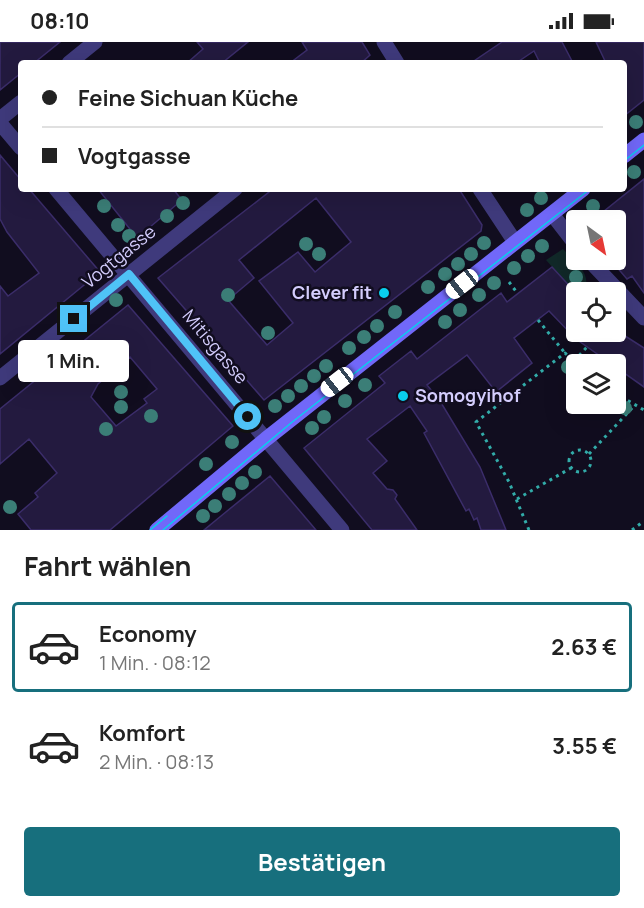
<!DOCTYPE html>
<html lang="de">
<head>
<meta charset="utf-8">
<style>
	body { margin:0; font-family:Manrope,sans-serif; background:#f6f6f6; color:#222; height:100vh; display:flex; flex-direction:column; font-size:22px; white-space:nowrap }
	* { box-sizing:border-box; margin:0 }
	p { font-size:20px; color:#767676 }
	.icon { flex:none; width:33px; height:33px; fill:none; stroke:currentColor; stroke-width:2; stroke-linecap:round; stroke-linejoin:round }
	.map { position:relative; height:488px; overflow:hidden }
	.side { display:flex; flex-direction:column; background:#fff; flex:1 }
	.side>* { flex:none }
	.guide { position:absolute; left:18px; top:18px; width:609px; height:132px; border-radius:6px; box-shadow:0 6px 24px #0002; display:grid; align-content:center; height:132px; padding:0 24px; background:#fff }
	.needle { width:39px; rotate:147deg }
	.buttons { position:absolute; left:566px; top:168px; display:grid; gap:12px }
	.buttons a { display:grid; place-items:center; width:60px; height:60px; border-radius:6px; background:#fff; box-shadow:0 6px 24px #0002; font-size:30px }
	.end { position:absolute; width:27px; height:27px; margin:-14px; border:8px solid #4fc3f7; background:#111; box-shadow:0 0 0 3px #111 }
	.from { border-radius:50% }
	.bubble { position:absolute; height:42px; border-radius:6px; background:#fff; box-shadow:0 6px 24px #0002; font-size:20px; font-weight:700; line-height:42px; text-align:center }
	.car { position:absolute; width:18px; height:36px; margin:-18px -9px; border-radius:8px; box-shadow:0 0 4px 2px #0007; background:linear-gradient(#fff 24%,#345 0 40%,#fff 0 76%,#345 0 86%,#fff 0) }
	.guide b { display:flex; align-items:center; gap:21px; height:57px; font-size:22px }
	.guide b+b { border-top:2px solid #e0e0e0 }
	.guide i { width:15px; height:15px; background:#222 }
	ul { padding:0; list-style:none }
	li { display:flex; align-items:center; gap:18px; height:90px; margin:0 12px 9px; padding:0 12px; border:3px solid transparent; border-radius:6px }
	li div { flex:1 }
	li b { display:block; font-size:22px }
	li em { font-style:normal; font-weight:700 }
	li.selected { border-color:#176f7d }
	li>.icon { width:54px; height:54px; stroke-width:1.5 }
	h2 { padding:0 24px; font-size:27px; line-height:72px }
	.action { display:flex; gap:12px; margin-top:auto; padding:12px 24px }
	.action a { flex:1; height:69px; border-radius:6px; background:#176f7d; color:#fff; font-size:24px; font-weight:700; line-height:69px; text-align:center }
	.status { display:flex; justify-content:space-between; align-items:center; height:42px; padding:0 30px; background:#fff; direction:ltr }
	.status svg { height:16px; fill:currentColor }
	.map>svg:first-child { display:block }
	.green { fill:#112929 }
	.building { fill:#231a3f; stroke:#3b2d6a; stroke-width:1.5; fill-rule:evenodd }
	.lines { fill:none; stroke-linecap:round; stroke-linejoin:round }
	.path { stroke:#32aca9; stroke-width:3; stroke-dasharray:3 4.5; stroke-linecap:butt }
	.minor { stroke:#3f3a7c; stroke-width:15 }
	.secondary { stroke:#7168f9; stroke-width:15 }
	.tram { stroke:#09ceed; stroke-width:1.5 }
	.tree { fill:#3b7e77 }
	.route { stroke:#4fc3f7; stroke-width:8 }
	.poi-dot { fill:#09ceed; stroke:#110d1f; stroke-width:2 }
	.labels { text-anchor:middle; stroke-width:5; stroke-linejoin:round; paint-order:stroke }
	.street-label { font-size:18px; fill:#d4cdfd; stroke:#110d1f }
	.poi-label { font-size:18px; font-weight:bold; fill:#d4cdfd; stroke:#110d1f; text-anchor:end }
</style>
</head>
<body>
<div class="status"><b>08:10</b><svg viewBox="0 0 49 12"><path d="M0 12V9h3v3zM5 12V6h3v6zM10 12V3h3v9zM15 12V0h3v12zM26 1h20v11H26zM47 4h2v5h-2z"/></svg></div>
<div class="map">
<svg width="644" height="488" viewBox="0 0 644 488">
	<rect width="100%" height="100%" fill="#110d1f"/>
	<!-- green -->
	<path class="green" d="M563 207C575 220 593 232 584 250L576 251 546 218Z"/>
	<!-- building -->
	<path class="building" d="M0 0H60L34 21H21V31L0 48Z
		M197 0H248L222 21H187L203 7Z
		M302 0H362L370 13 361 21H290L307 8Z
		M502 0H562L573 21H540L534 9 516 21H471Z
		M596 0H644V58L624 74V21H606Z
		M0 113 21 138V147H29L100 230 0 312V244L8 254 39 231 7 190 0 177Z
		M644 137V251L632 234 627 237 615 223V178H593Z
		M98 147H173L182 158 137 196Z
		M273 147H459L482 183 481 189 264 358 224 312 221 314 202 292 205 290 158 236ZM316 156 351 200 315 230 298 210 259 239 293 281 267 303 228 258 254 236 239 218Z
		M552 225 576 251V290H619L644 306V345L576 297 549 269 514 296 532 321 496 350 467 313 427 343 440 359 480 425 506 488H481L477 476 474 478 469 467 466 469 424 391 427 389 410 364 367 397 387 419 373 431 387 447 393 448 397 453 395 457 417 488H372L304 406 385 341 379 334 411 309 417 317 501 251 507 260Z
		M128 263 233 384 110 488H31L18 472 38 455 35 451 57 431 29 397 0 422V367ZM130 315 157 347 144 357 147 361 116 384 91 355 98 342Z
		M270 434 316 488H204L221 474Z"/>
	<g class="lines">
		<!-- path -->
		<path class="path" d="M509 240 518 252
			M538 278 565 311
			M574 319 587 305
			M615 351 644 368
			M569 419a11 11 0 1 1 22 0a11 11 0 1 1-22 0Z
			M589 412 635 363
			M517 457 571 426
			M529 488 509 440 476 380 565 311 578 322
			M632 488 644 479"/>
		<!-- minor -->
		<path class="minor" d="M384 0 397 21
			M69 21 95 0
			M0 77 21 60
			M0 81 21 106
			M56 147 342 488
			M480 147 515 200
			M552 172 576 203
			M589 218 644 276
			M0 336 235 147"/>
		<!-- secondary -->
		<path class="secondary" d="M624 114 644 98
			M157 488 266 397 583 147"/>
		<!-- tram -->
		<path class="tram" d="M624 119 644 103
			M150 488 167 474
			M163 488 291 381 590 147"/>
	</g>
	<!-- trees -->
	<g class="tree">
		<circle cx="636" cy="80" r="7"/>
		<circle cx="634" cy="130" r="7"/>
		<circle cx="541" cy="156" r="7"/>
		<circle cx="183" cy="161" r="7"/>
		<circle cx="104" cy="164" r="7"/>
		<circle cx="593" cy="164" r="7"/>
		<circle cx="527" cy="168" r="7"/>
		<circle cx="167" cy="174" r="7"/>
		<circle cx="118" cy="183" r="7"/>
		<circle cx="129" cy="194" r="7"/>
		<circle cx="484" cy="201" r="7"/>
		<circle cx="306" cy="202" r="7"/>
		<circle cx="542" cy="204" r="7"/>
		<circle cx="319" cy="212" r="7"/>
		<circle cx="471" cy="212" r="7"/>
		<circle cx="528" cy="214" r="7"/>
		<circle cx="458" cy="222" r="7"/>
		<circle cx="514" cy="226" r="7"/>
		<circle cx="445" cy="232" r="7"/>
		<circle cx="576" cy="235" r="7"/>
		<circle cx="494" cy="241" r="7"/>
		<circle cx="428" cy="245" r="7"/>
		<circle cx="228" cy="253" r="7"/>
		<circle cx="479" cy="253" r="7"/>
		<circle cx="116" cy="258" r="7"/>
		<circle cx="460" cy="268" r="7"/>
		<circle cx="395" cy="270" r="7"/>
		<circle cx="445" cy="280" r="7"/>
		<circle cx="377" cy="284" r="7"/>
		<circle cx="268" cy="291" r="7"/>
		<circle cx="364" cy="295" r="7"/>
		<circle cx="349" cy="306" r="7"/>
		<circle cx="326" cy="324" r="7"/>
		<circle cx="568" cy="325" r="7"/>
		<circle cx="31" cy="327" r="7"/>
		<circle cx="314" cy="334" r="7"/>
		<circle cx="365" cy="343" r="7"/>
		<circle cx="301" cy="344" r="7"/>
		<circle cx="121" cy="350" r="7"/>
		<circle cx="288" cy="354" r="7"/>
		<circle cx="345" cy="359" r="7"/>
		<circle cx="275" cy="364" r="7"/>
		<circle cx="121" cy="365" r="7"/>
		<circle cx="625" cy="366" r="7"/>
		<circle cx="151" cy="374" r="7"/>
		<circle cx="324" cy="375" r="7"/>
		<circle cx="312" cy="386" r="7"/>
		<circle cx="106" cy="387" r="7"/>
		<circle cx="232" cy="400" r="7"/>
		<circle cx="206" cy="422" r="7"/>
		<circle cx="255" cy="430" r="7"/>
		<circle cx="242" cy="441" r="7"/>
		<circle cx="229" cy="452" r="7"/>
		<circle cx="215" cy="464" r="7"/>
		<circle cx="10" cy="465" r="7"/>
		<circle cx="203" cy="474" r="7"/>
	</g>
	<g class="lines">
		<!-- route -->
		<path class="route" d="M74 277 129 232 248 375"/>
	</g>
	<!-- markers -->
	<g class="poi-dot">
		<circle cx="384" cy="251" r="6"/>
		<circle cx="403" cy="354" r="6"/>
	</g>
	<g class="labels">
		<!-- street labels -->
		<g class="street-label">
			<text transform="translate(119 215) rotate(-39)" y="6">Vogtgasse</text>
			<text transform="translate(215 305) rotate(50)" y="6">Mitisgasse</text>
		</g>
		<!-- poi labels -->
		<g class="poi-label">
			<text x="372" y="257">Clever fit</text>
			<text x="415" y="360" text-anchor="start">Somogyihof</text>
		</g>
	</g>
</svg>
<div class="buttons">
<a><svg class="needle" viewBox="-14 -14 28 28"><path d="M0-13l5 13h-10z" fill="#e53935"/><path d="M0 13l5-13h-10z" fill="#767676"/></svg></a>
<a><svg class="icon" aria-label="locate" viewBox="0 0 24 24"><circle cx="12" cy="12" r="6"/><path d="M12 2v4M12 18v4M2 12h4M18 12h4"/></svg></a>
<a><svg class="icon" aria-label="layers" viewBox="0 0 24 24"><path d="M12 4l9 5-9 5-9-5zM3 14l9 5 9-5"/></svg></a>
</div>
<i class="end from" style="left:248px;top:375px"></i>
<i class="end" style="left:74px;top:277px"></i>
<div class="bubble" style="left:18px;top:298px;width:111px">1 Min.</div>
<i class="car" style="left:462px;top:242px;rotate:232deg"></i>
<i class="car" style="left:337px;top:340px;rotate:232deg"></i>
<div class="guide">
<b><i class="from"></i>Feine Sichuan Küche</b>
<b><i></i>Vogtgasse</b>
</div>
</div>
<section class="side">
<h2>Fahrt wählen</h2>
<ul>
<li class="selected"><svg class="icon" aria-label="car" viewBox="0 0 24 24"><path d="M5 17H2v-5l4-1 3-4h7l3 4 3 1v5h-3M9 17h6M6 11h13"/><circle cx="7" cy="17" r="2"/><circle cx="17" cy="17" r="2"/></svg><div><b>Economy</b><p>1 Min. · 08:12</p></div><em>2.63 €</em></li>
<li><svg class="icon" aria-label="car" viewBox="0 0 24 24"><path d="M5 17H2v-5l4-1 3-4h7l3 4 3 1v5h-3M9 17h6M6 11h13"/><circle cx="7" cy="17" r="2"/><circle cx="17" cy="17" r="2"/></svg><div><b>Komfort</b><p>2 Min. · 08:13</p></div><em>3.55 €</em></li>
</ul>
<div class="action"><a>Bestätigen</a></div>
</section>
</body>
</html>
